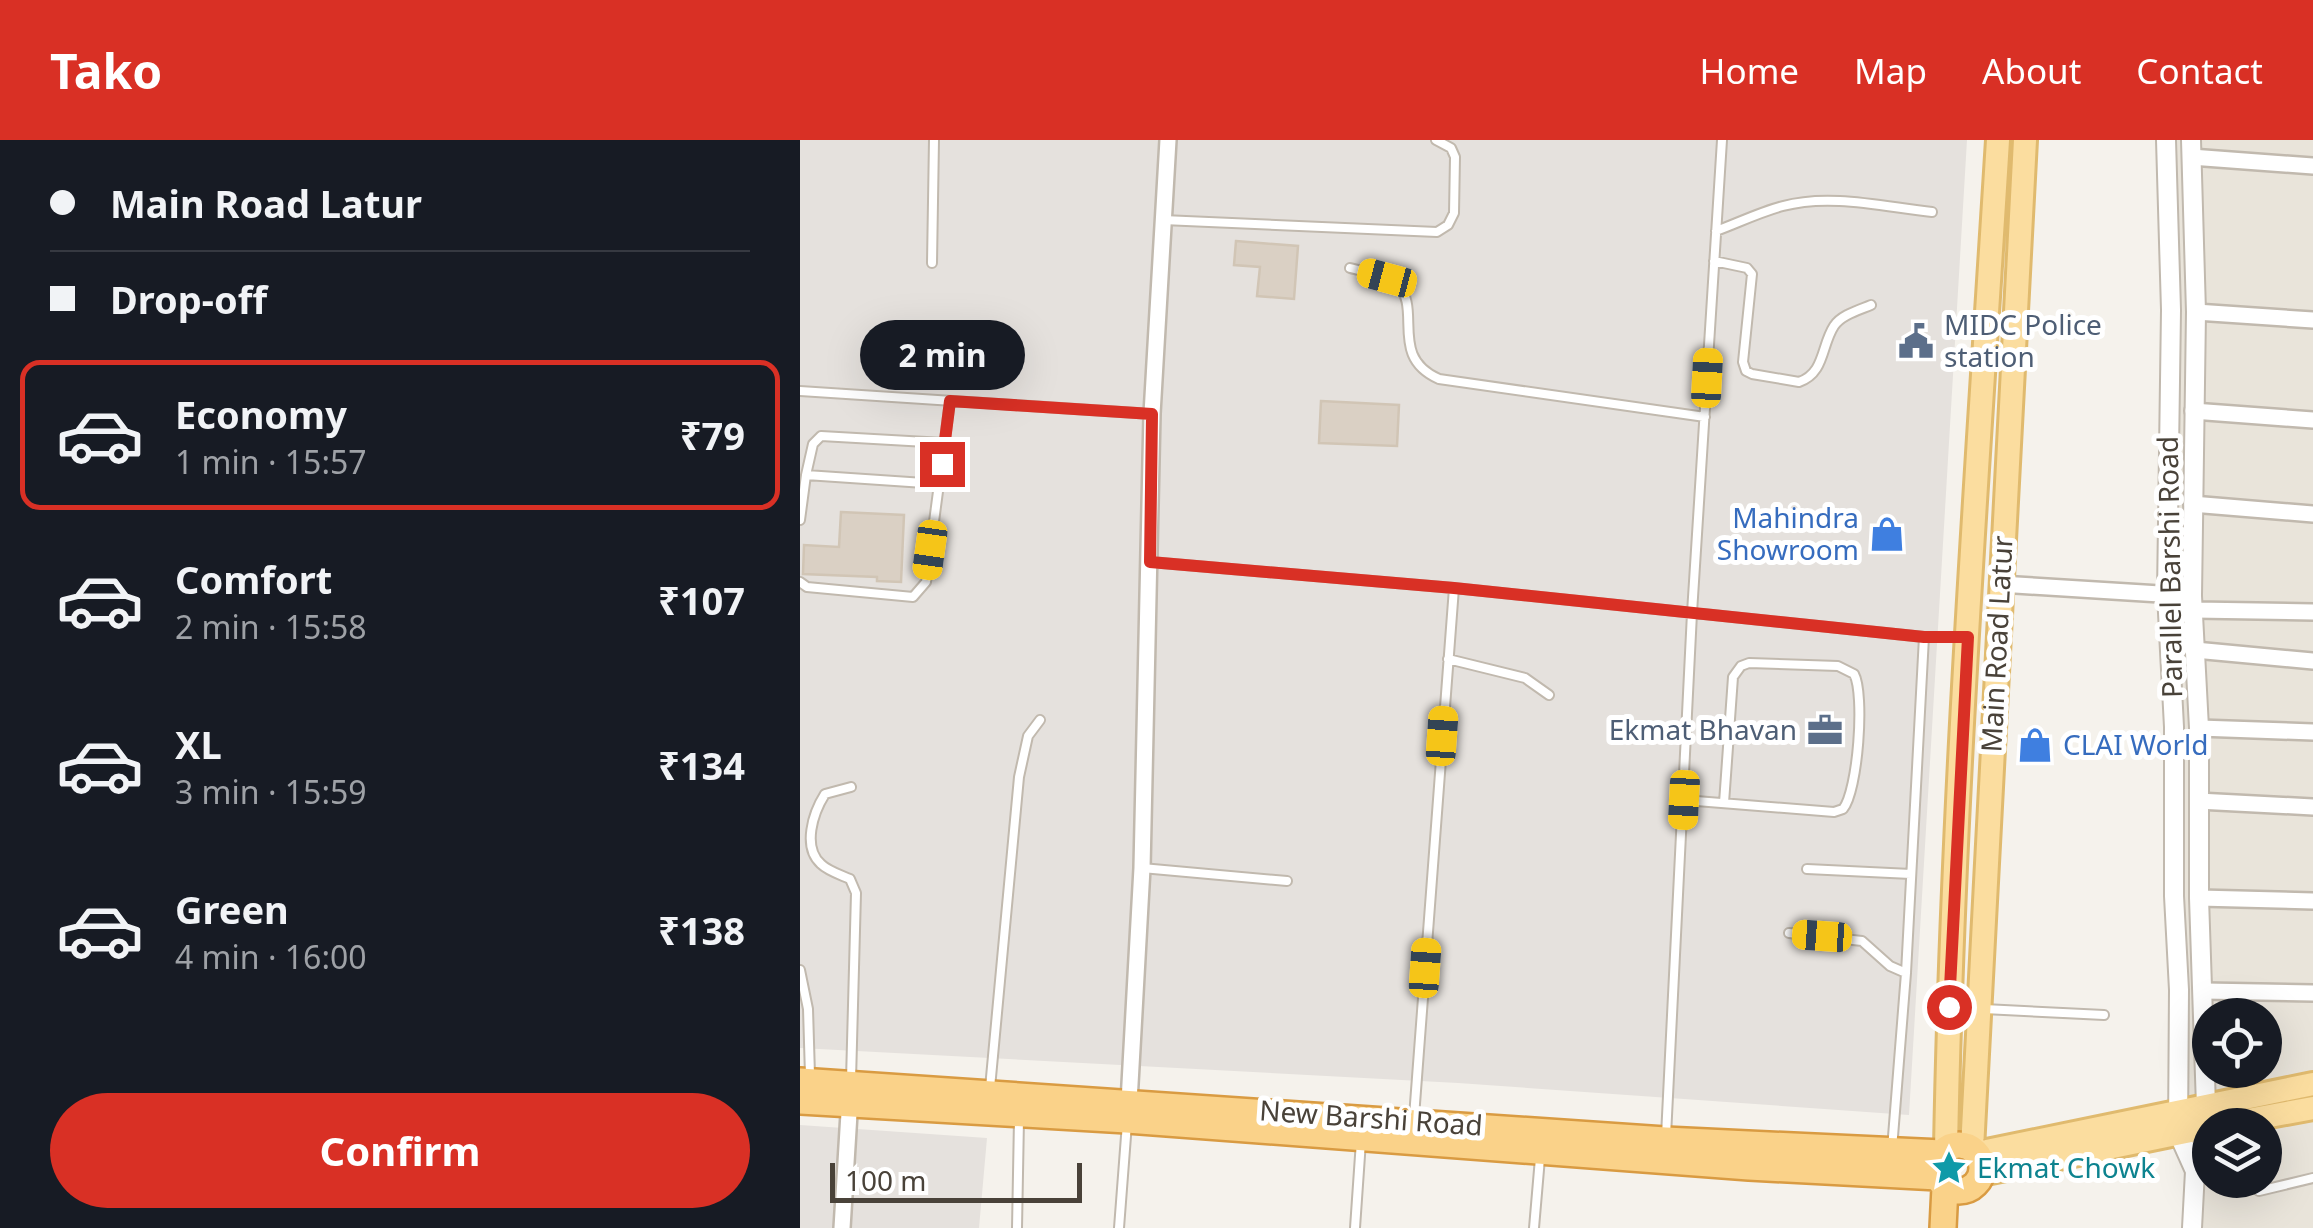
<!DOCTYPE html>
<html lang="en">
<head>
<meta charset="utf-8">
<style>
	body { margin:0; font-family:"Noto Sans",sans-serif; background:#242831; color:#f1f3f6; height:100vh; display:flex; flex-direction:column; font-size:38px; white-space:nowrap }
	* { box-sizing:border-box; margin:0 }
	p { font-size:32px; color:#9ea1a6 }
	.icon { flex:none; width:55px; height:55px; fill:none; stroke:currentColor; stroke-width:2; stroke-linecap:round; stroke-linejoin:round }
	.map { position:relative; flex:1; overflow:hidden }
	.details { display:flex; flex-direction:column; background:#171b24; width:800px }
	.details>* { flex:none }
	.banner { display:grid; align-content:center; height:220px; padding:0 50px; background:#171b24 }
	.fabs { position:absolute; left:1392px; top:858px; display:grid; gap:20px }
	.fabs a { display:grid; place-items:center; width:90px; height:90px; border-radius:50%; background:#171b24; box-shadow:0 10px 40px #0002; font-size:50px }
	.scale { position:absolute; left:30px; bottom:25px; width:252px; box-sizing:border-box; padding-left:10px; border:5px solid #494239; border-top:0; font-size:28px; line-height:35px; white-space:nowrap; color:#494239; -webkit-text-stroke:8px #fff; paint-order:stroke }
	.end { position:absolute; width:45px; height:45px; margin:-22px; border:12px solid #d93025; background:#fff; box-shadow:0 0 0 5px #fff }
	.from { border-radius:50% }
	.bubble { position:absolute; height:70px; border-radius:35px; background:#171b24; box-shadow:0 10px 40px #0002; font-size:32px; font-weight:700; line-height:70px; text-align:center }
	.car { position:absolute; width:30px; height:60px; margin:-30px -15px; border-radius:12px; box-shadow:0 0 8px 2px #0007; background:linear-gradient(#f5c518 24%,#345 0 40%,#f5c518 0 76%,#345 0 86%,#f5c518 0) }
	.banner b { display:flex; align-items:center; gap:35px; height:95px; font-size:38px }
	.banner b+b { border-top:2px solid #363941 }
	.banner i { width:25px; height:25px; background:#f1f3f6 }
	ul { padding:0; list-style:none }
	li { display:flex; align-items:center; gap:30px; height:150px; margin:0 20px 15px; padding:0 30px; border:5px solid transparent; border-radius:20px }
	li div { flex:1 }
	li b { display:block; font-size:38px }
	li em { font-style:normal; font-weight:700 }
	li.on { border-color:#d93025 }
	li>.icon { width:90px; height:90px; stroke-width:1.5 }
	.action { display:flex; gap:20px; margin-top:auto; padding:20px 50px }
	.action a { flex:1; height:115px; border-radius:60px; background:#d93025; color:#fff; font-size:40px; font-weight:700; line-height:115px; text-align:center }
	header { display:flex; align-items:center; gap:60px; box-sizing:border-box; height:140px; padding:0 50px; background:#d93025; color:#fff }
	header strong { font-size:48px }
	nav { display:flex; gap:55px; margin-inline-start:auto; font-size:35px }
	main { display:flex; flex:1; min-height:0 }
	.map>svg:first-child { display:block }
	.residential { fill:#e9e4da; fill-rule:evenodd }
	.industrial { fill:#e5e1dd }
	.building { fill:#dad0c4; stroke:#d1c5b5; stroke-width:2.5 }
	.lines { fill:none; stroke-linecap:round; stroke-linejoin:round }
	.service-casing { stroke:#c1b9ae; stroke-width:12 }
	.minor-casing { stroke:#c1b9ae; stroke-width:20 }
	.tertiary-casing { stroke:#c1b9ae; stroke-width:22 }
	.primary-casing { stroke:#e0ba6e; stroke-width:28 }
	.trunk-casing { stroke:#d99b42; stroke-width:30 }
	.service { stroke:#fff; stroke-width:8 }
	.minor { stroke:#fff; stroke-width:15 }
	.tertiary { stroke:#fff; stroke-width:18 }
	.primary { stroke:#fbdd9f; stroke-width:22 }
	.trunk { stroke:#fad289; stroke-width:25 }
	.route { stroke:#d93025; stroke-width:12 }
	.labels { text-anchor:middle; stroke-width:10; stroke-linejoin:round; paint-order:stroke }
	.service-label { font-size:28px; fill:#4e5e75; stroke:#fff; text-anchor:start }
	.shop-label { font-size:28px; fill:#366cbe; stroke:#fff; text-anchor:end }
	.street-label { font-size:28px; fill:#494239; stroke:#fff }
	.culture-label { font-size:28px; fill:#0d838f; stroke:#fff; text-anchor:start }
</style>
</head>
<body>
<header>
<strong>Tako</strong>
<nav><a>Home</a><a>Map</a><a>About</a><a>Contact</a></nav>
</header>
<main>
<section class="details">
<div class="banner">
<b><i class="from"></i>Main Road Latur</b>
<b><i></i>Drop-off</b>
</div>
<ul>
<li class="on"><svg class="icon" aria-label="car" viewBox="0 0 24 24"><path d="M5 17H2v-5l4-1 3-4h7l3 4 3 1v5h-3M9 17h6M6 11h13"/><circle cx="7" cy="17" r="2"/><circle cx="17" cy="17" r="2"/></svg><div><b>Economy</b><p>1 min · 15:57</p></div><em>₹79</em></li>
<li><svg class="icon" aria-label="car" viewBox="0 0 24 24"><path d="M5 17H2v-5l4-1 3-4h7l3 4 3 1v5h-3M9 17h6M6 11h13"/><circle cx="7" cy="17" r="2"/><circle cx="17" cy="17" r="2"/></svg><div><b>Comfort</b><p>2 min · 15:58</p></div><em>₹107</em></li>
<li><svg class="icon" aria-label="car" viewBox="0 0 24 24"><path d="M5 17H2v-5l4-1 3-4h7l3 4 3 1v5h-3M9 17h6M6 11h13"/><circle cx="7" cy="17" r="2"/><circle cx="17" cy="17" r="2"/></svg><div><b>XL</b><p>3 min · 15:59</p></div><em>₹134</em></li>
<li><svg class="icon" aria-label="car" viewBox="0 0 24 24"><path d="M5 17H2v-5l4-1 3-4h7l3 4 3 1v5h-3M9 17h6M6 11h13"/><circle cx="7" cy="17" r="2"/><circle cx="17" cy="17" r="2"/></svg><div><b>Green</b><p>4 min · 16:00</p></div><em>₹138</em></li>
</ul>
<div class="action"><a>Confirm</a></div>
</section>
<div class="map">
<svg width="1513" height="1088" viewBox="0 0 1513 1088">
	<rect width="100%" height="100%" fill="#f5f2ec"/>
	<!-- residential -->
	<path class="residential" d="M1377 0H1513V1088H1387L1372 173ZM1410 875H1465V930H1410ZM1410 985H1465V1040H1410Z"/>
	<!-- industrial -->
	<path class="industrial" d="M0 0H1167L1109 975 658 943 0 908Z
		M0 985 187 998 179 1088H0Z"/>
	<!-- building -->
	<path class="building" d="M436 101 498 106 494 159 457 156 460 127 434 125Z
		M521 261 599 265 597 306 519 303Z
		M41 372 104 375 101 442 77 441V437L3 434 4 405 39 407Z"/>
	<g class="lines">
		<defs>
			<path id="service" d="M363 80 637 92 648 85 654 73 655 17 651 8 636 0
				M916 91C938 83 960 72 983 66 1030 53 1085 67 1132 72
				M914 121 947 128 952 134 943 222 946 231 952 234 999 242C1025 233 1021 206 1034 186 1041 175 1059 170 1071 165
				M132 123 134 0
				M550 128C564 132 585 134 596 143 624 168 587 216 639 239L905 277
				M0 251 352 274
				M139 344 6 335 13 304 21 296 144 303
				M0 380 6 335
				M350 422 654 448 1124 497H1162
				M0 442 7 447 113 457 126 442 150 261
				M648 519 725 538 749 555
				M51 647 25 654C13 673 2 707 21 724 28 731 41 735 50 739L56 753 51 940
				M884 660 1034 672 1043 669C1058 651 1065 554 1054 534L1038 526 949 523 941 526 933 537 924 663
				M342 728 487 741
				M1007 729 1111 734
				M989 793 1062 801 1090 826 1106 833
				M0 830 8 869 10 935
				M1184 869 1304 875
				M190 948 219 637 228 596 240 580
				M614 977 654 448
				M866 996 892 473 922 0
				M1092 1009 1106 833 1124 497
				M1459 1051 1513 1038
				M217 1088 219 979
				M319 1088 327 983
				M555 1088 561 1001
				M734 1088 740 1018"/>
			<path id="minor" d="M1391 17 1513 26
				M1396 172 1513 180
				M1393 271 1513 280
				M1392 364 1513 374
				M1200 444 1392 456
				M1395 470 1513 472
				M1395 510 1513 521
				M1399 588 1513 592
				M1398 661 1513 667
				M1399 758 1513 761
				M1404 851 1513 853
				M329 962 342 728 352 274 368 0
				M42 1088 50 957"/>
			<path id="tertiary" d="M1366 0 1371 170 1367 454 1374 587V756L1379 850 1378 993 1395 1031
				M1391 0 1396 172 1392 456 1399 588V758L1406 966 1405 988 1395 1031 1392 1088"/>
			<path id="primary" d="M1421 985 1513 968
				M1146 1009C1152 672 1177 336 1198 0
				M1172 1009 1225 0
				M1177 1013 1513 944
				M1181 1034 1410 987"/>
			<path id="trunk" d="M0 941 865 1000 1142 1013
				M0 961 327 980 949 1027 1138 1037
				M1136 1028a23 23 0 1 1 46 0a23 23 0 1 1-46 0Z
				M1143 1088 1145 1047"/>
		</defs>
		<!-- service casing -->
		<use href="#service" class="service-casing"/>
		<!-- minor casing -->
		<use href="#minor" class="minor-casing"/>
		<!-- tertiary casing -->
		<use href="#tertiary" class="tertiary-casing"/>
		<!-- primary casing -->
		<use href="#primary" class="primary-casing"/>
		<!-- trunk casing -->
		<use href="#trunk" class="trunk-casing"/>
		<!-- service -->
		<use href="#service" class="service"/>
		<!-- minor -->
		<use href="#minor" class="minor"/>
		<!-- tertiary -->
		<use href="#tertiary" class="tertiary"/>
		<!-- primary -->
		<use href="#primary" class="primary"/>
		<!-- trunk -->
		<use href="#trunk" class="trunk"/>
	</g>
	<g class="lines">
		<!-- route -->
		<path class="route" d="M142 324 150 261 352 274 350 422 654 448 1124 497H1168L1149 867"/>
	</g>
	<!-- icons -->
	<defs>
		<symbol id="civic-bare" viewBox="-9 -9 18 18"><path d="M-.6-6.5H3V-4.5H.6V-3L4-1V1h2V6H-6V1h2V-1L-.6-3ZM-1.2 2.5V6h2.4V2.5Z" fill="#5c6f8a" stroke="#fff" stroke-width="2.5" paint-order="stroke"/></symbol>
		<symbol id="shop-bare" viewBox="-9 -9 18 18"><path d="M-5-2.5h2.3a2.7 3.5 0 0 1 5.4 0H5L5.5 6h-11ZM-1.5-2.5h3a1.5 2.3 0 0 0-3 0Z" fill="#3f7fe0" stroke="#fff" stroke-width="2.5" paint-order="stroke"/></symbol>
		<symbol id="office-bare" viewBox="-9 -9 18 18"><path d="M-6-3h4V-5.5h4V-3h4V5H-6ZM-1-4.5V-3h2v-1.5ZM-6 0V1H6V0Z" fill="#5c6f8a" stroke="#fff" stroke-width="2.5" paint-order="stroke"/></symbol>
		<symbol id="sight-bare" viewBox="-9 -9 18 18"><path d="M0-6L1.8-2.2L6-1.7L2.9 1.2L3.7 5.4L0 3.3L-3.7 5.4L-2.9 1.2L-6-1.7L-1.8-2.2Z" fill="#0f9aa8" stroke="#fff" stroke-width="2.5" paint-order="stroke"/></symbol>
	</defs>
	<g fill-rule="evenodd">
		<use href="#civic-bare" x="1091" y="176" width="50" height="50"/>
		<use href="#shop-bare" x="1062" y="369" width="50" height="50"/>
		<use href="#office-bare" x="1000" y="565" width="50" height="50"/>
		<use href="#shop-bare" x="1210" y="580" width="50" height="50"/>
		<use href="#sight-bare" x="1124" y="1003" width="50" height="50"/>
	</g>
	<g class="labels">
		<!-- service labels -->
		<g class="service-label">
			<text x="1144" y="195">MIDC Police<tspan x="1144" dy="32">station</tspan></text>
			<text x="997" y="600" text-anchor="end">Ekmat Bhavan</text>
		</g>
		<!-- shop labels -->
		<g class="shop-label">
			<text x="1059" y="388">Mahindra<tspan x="1059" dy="32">Showroom</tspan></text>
			<text x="1263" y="615" text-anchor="start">CLAI World</text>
		</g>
		<!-- street labels -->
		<g class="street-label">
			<text transform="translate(1370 427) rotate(-91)" y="10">Parallel Barshi Road</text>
			<text transform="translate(1197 504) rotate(-87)" y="10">Main Road Latur</text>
			<text transform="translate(571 978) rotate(4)" y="10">New Barshi Road</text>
		</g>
		<!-- culture labels -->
		<g class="culture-label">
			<text x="1177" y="1038">Ekmat Chowk</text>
		</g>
	</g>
</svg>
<div class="fabs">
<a><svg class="icon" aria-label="locate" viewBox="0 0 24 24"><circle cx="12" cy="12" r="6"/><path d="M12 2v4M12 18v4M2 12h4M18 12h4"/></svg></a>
<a><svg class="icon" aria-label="layers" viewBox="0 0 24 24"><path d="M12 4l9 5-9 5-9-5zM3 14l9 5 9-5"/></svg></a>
</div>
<div class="scale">100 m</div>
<i class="end from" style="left:1149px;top:867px"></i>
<i class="end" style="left:142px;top:324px"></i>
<div class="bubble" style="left:60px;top:180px;width:165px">2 min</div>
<i class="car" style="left:587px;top:138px;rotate:285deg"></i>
<i class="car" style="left:907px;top:238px;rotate:3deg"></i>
<i class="car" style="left:130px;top:410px;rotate:188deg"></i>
<i class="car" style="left:642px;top:596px;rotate:4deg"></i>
<i class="car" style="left:884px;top:660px;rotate:183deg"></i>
<i class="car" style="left:1022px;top:796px;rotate:274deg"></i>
<i class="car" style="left:625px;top:828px;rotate:4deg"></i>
</div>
</main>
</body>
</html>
